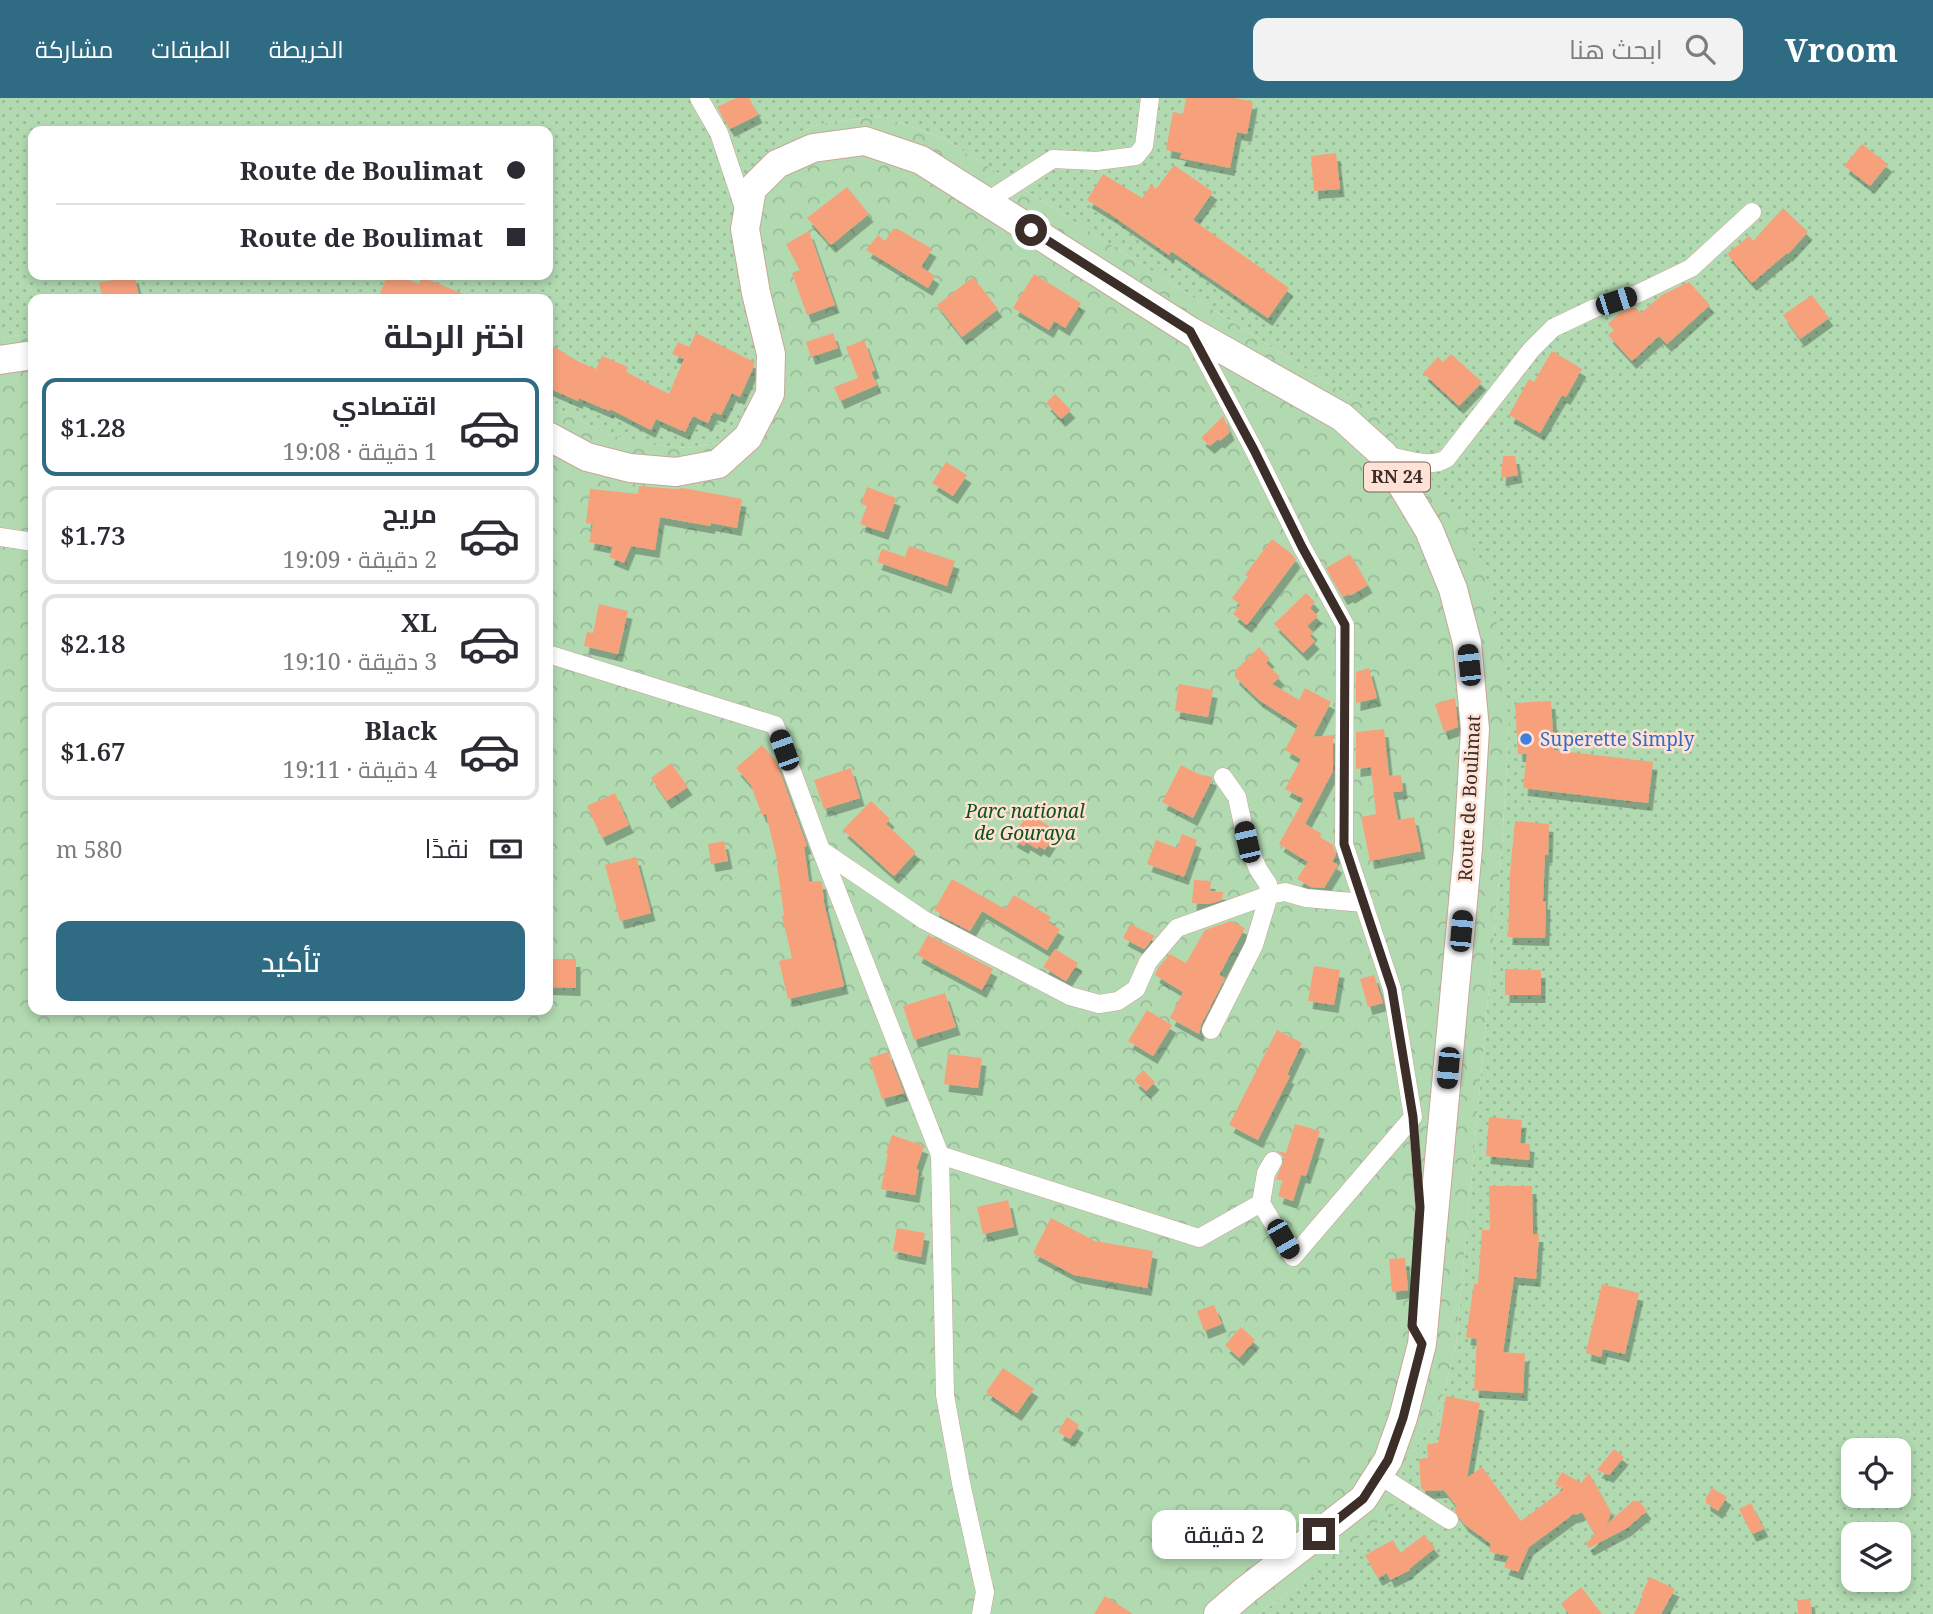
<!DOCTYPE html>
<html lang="ar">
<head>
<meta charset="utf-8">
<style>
	body { margin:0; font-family:"Noto Serif",Cairo,serif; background:#f2f2f3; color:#2b2b33; direction:rtl; height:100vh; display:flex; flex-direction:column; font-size:26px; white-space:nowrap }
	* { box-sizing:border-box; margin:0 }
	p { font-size:23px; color:#7c7c81 }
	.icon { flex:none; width:38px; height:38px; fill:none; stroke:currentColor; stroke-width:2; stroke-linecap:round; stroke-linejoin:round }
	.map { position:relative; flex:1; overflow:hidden; direction:ltr }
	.drawer { position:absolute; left:28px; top:196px; width:525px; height:721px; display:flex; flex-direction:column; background:#fff; border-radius:14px; box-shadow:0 4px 10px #0003; direction:rtl }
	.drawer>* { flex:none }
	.guide { position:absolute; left:28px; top:28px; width:525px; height:154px; border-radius:14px; box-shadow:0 4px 10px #0003; direction:rtl; display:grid; align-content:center; height:154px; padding:0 28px; background:#fff }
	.tools { position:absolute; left:1841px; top:1340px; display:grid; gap:14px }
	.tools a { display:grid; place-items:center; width:70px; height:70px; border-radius:14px; background:#fff; box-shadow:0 4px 10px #0003; font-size:35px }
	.end { position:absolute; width:32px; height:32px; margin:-16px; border:9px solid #3b2e28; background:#fff; box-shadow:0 0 0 4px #fff }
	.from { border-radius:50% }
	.bubble { position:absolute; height:49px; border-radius:14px; background:#fff; box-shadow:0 4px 10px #0003; font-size:23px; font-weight:600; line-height:49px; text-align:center; direction:rtl }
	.car { position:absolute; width:21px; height:42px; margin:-21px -10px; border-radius:9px; box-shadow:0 0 5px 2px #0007; background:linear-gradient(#222 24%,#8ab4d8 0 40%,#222 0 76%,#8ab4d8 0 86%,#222 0) }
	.guide b { display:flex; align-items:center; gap:24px; height:66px; font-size:26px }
	.guide b+b { border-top:2px solid #e1e1e2 }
	.guide i { width:18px; height:18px; background:#2b2b33 }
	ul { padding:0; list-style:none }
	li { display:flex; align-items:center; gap:21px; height:98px; margin:0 14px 10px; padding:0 14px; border:4px solid #e1e1e2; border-radius:14px }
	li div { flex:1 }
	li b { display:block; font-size:26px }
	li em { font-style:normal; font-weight:600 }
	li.active { border-color:#2f6c83 }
	li>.icon { width:63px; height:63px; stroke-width:1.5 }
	h2 { padding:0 28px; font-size:32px; line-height:84px }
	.pay { display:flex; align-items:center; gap:18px; height:77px; padding:0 28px; font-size:26px }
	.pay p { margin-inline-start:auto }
	.cta { display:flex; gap:14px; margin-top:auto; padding:14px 28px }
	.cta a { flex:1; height:80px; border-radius:14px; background:#2f6c83; color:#fff; font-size:28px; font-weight:600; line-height:80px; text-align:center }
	header { display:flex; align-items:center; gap:42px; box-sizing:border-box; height:98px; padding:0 35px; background:#2f6c83; color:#fff }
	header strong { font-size:33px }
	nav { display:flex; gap:38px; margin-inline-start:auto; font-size:24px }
	.search { width:490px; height:63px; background:#f2f2f3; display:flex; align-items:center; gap:18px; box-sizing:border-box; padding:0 24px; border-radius:14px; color:#7c7c81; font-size:26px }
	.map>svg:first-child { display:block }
	.grass { fill:url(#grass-dots); fill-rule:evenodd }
	.forest { fill:url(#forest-crowns) }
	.building { fill:#f7a17c; filter:url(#shadow) }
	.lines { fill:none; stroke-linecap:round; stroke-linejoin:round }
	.service-casing { stroke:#c8a698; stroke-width:10 }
	.minor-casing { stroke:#c8a698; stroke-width:19 }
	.primary-casing { stroke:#c8a698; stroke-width:30 }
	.service { stroke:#fff; stroke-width:9 }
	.minor { stroke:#fff; stroke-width:18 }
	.primary { stroke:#fff; stroke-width:28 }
	.route { stroke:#3b2e28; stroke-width:9 }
	.shop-dot { fill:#3f7fe0; stroke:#ffe1d5; stroke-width:2.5 }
	.labels { text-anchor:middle; stroke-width:5; stroke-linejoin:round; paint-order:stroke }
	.shield { fill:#ffe1d5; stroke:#76645c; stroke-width:2 }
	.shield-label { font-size:18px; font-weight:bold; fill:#3b2e28 }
	.shop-label { font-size:19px; fill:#366cbe; stroke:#ffe1d5; text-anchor:start }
	.street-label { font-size:19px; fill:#3b2e28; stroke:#ffe1d5 }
	.park-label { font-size:19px; font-style:italic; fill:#095417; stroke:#ffe1d5 }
</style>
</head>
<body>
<header>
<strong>Vroom</strong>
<div class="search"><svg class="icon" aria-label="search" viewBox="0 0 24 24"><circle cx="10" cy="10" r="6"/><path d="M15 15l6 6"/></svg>ابحث هنا</div>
<nav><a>الخريطة</a><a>الطبقات</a><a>مشاركة</a></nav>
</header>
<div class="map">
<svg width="1933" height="1516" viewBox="0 0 1933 1516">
	<defs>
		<pattern id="grass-dots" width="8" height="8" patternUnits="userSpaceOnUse" patternTransform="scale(1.75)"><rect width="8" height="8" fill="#b1dab1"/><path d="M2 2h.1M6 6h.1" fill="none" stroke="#99bb98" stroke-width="1.8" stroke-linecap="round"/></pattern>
		<pattern id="forest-crowns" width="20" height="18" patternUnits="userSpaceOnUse" patternTransform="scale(1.75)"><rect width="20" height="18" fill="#b1dab1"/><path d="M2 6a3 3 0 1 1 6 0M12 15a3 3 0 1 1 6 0" fill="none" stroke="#99bb98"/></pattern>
		<filter id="shadow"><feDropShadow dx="4.5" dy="8" stdDeviation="0" flood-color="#0004"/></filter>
	</defs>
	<rect width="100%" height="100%" fill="#ffe1d5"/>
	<!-- grass -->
	<path class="grass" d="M0 0H1933V1516H1260L1391 1413 1404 1364 1436 1324 1456 1247 1502 750 1509 628 1369 311 943 40 880 18 820 26 777 45 748 196 762 288 743 324 721 344 687 350 646 346 607 336 548 305V201H33V235L0 240ZM33 33H548V177H33ZM1853 1353H1899V1398H1853ZM1853 1437H1899V1482H1853Z"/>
	<!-- forest -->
	<path class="forest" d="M880 18 943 40 1369 311 1419 364 1460 419 1486 482 1500 539 1509 628 1502 750 1456 1247 1436 1324 1404 1364 1392 1413 1260 1516H0V240L33 235V912H548V305L607 336 647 346 687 350 721 344 743 324 762 288V256L736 128 745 78 777 45 820 26Z"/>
	<!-- building -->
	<path class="building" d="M736 0H749L758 17 730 31 717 9Z
		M1186 0H1235L1253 4 1247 36 1237 34 1230 70 1179 60 1182 55 1166 52 1173 14 1183 16Z
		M1862 46 1888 66 1870 88 1844 68Z
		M1336 55 1340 91 1314 93 1311 58Z
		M1174 67 1213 94 1193 122 1289 190 1268 220 1171 153 1169 157 1113 118 1087 102 1103 76 1142 100 1151 87 1156 91Z
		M847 89 869 116 831 147 807 120Z
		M1783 110 1808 134 1788 156 1787 155 1752 185 1727 156 1749 138 1753 143Z
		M893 131H898L932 151 921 169 935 178 928 190 866 152 878 137 885 143Z
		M809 133 835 207 807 217 792 175 800 172 786 146Z
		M1034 176 1081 205 1065 230 1054 223 1049 232 1013 210Z
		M111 177H134L140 201H103L99 185 113 182Z
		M387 177H396L419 186 422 179 475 201H378Z
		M973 179 998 211 962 239 937 207Z
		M1689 184 1710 207 1667 246 1659 238 1632 263 1608 237 1614 232 1608 226 1622 213 1635 209 1641 215 1662 197Z
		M1812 197 1829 220 1800 241 1783 217Z
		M696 235 754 264V268L740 299 732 295 721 317 713 314 708 325 693 318 685 334 656 321 651 332 610 311 609 313 579 300 578 303 548 290V245L579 264 596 271 602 258 628 269 626 274 669 296 684 261 672 256 678 244 689 249Z
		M833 235 838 250 811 259 806 244Z
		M864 242 875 272 871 274 877 287 840 303 834 289 858 280 846 249Z
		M1552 253 1582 271 1566 299 1562 297 1540 335 1509 317 1529 281 1534 284Z
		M1451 256 1482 284 1459 308 1423 275 1438 259 1443 264Z
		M1055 296 1071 312 1061 321 1046 305Z
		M1223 318 1230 334 1220 343 1218 341 1210 348 1201 340Z
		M1503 358H1515L1518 377 1501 380Z
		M946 364 967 377 953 398 932 385Z
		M639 388 675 391 683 390 742 401 737 430 711 425 710 428 660 419 655 452 631 448 624 465 609 459 613 449 589 444 593 426 586 425 590 391 638 396Z
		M867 389 896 400 884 434 860 426 867 408 861 406Z
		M1272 441 1293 457 1296 462 1247 527 1233 516 1240 507 1232 500 1248 479 1245 477Z
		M909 448 955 463 947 488 877 464 882 451 905 459Z
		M1350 456 1368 487 1350 498 1349 496 1343 499 1326 470Z
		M1306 495 1315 504 1310 510 1318 518 1307 528 1313 534 1310 538 1315 543 1303 555 1274 526Z
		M599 506 628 513 618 556 584 548 587 534 593 535Z
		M1259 549 1270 561 1266 565 1280 579 1272 586 1299 602 1305 590 1331 604 1313 639 1333 637V673L1305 726 1322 736 1320 739 1333 747 1336 757 1332 763 1338 767 1324 790 1311 789 1297 781 1308 764 1279 746 1304 701 1285 691 1301 661 1285 652 1298 627 1259 602 1235 579V573Z
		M1369 570 1377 600 1356 605V574Z
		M1179 586 1213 592 1208 619 1175 613Z
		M1455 600 1458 629 1444 634 1435 606Z
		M1551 603 1554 652 1653 664 1648 705 1523 690 1527 656H1518L1515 605Z
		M1384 631 1389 678 1401 677 1403 693 1393 694 1398 722 1414 719 1421 753 1370 763 1361 719 1376 716 1371 669 1356 671V634Z
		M762 647 776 663 807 748 804 749 809 784 821 783 822 785 824 805 844 888 788 901 779 863 792 860 782 818 784 817 777 766H778L766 716 762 717 751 687 736 670Z
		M671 665 688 689 667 703 651 680Z
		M1181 667 1198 676 1212 679V682L1193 720 1162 704Z
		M851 670 860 700 824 711 814 682Z
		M615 695 629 727 602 740 587 708Z
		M871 703 890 721 886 726 916 754 894 778 843 732Z
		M1028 715 1057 733 1045 752 1039 748 1037 751 1026 744 1024 748 1012 741Z
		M1515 723 1549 726 1548 757H1545L1543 803 1546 804 1545 840 1508 839 1510 775Z
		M1182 736 1197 742 1184 779 1147 766 1156 742 1177 750Z
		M724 743 728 763 711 766 708 746Z
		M636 759 651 815 620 823 605 767Z
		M952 781 1005 811 1014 797 1051 819 1048 824 1060 831 1047 852 982 813 970 833 939 817 940 815 934 812Z
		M1194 782 1211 783 1210 793 1223 794 1222 802 1209 806 1192 805Z
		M1231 823 1245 830 1219 877 1225 880 1201 927 1199 936 1170 920 1183 894 1155 877 1158 870 1170 856 1186 865 1205 832Z
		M1130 826 1155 838 1144 851 1123 840Z
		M928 837 993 871 982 892 917 857Z
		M1055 851 1078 865 1066 883 1043 869Z
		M548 861H576V890L548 889Z
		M1314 868 1340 872 1334 907 1308 903Z
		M1505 871 1541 872V897H1505Z
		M1374 877 1383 905 1368 909 1360 881Z
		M945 895 956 929 914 942 903 908Z
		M1147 912 1172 927 1153 958 1128 943Z
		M1277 932 1302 945 1287 977 1290 978 1258 1042 1229 1027Z
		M888 954 904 995 882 1001 869 960Z
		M948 956 982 960 978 990 944 986Z
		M1143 972 1155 984 1146 993 1134 982Z
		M1489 1019 1522 1022 1520 1045 1530 1046 1529 1062 1486 1058Z
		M1295 1026 1320 1033 1306 1078 1301 1077 1293 1103 1278 1098 1283 1083 1276 1081 1277 1079 1284 1062 1282 1057 1277 1053 1286 1055Z
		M892 1037 924 1048 916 1071 919 1072 915 1097 881 1091 888 1055H886Z
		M1489 1088H1532L1533 1136H1539L1536 1181 1514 1179 1503 1254 1525 1256 1523 1295 1474 1292 1477 1241 1466 1239 1474 1186H1478L1482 1132H1490Z
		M1008 1102 1014 1129 983 1136 977 1109Z
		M1051 1120 1095 1143 1153 1153 1147 1190 1074 1177 1033 1155Z
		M897 1130 925 1135 921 1159 893 1153Z
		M1405 1160 1408 1192 1392 1194 1389 1161Z
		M1602 1186 1639 1195 1625 1256 1603 1251 1601 1259 1586 1255Z
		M1214 1207 1222 1226 1204 1233 1197 1213Z
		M1241 1229 1255 1242 1239 1260 1225 1247Z
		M1003 1270 1034 1291 1017 1315 986 1294Z
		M1446 1298 1480 1305 1467 1380 1482 1369 1521 1423 1564 1391 1555 1386 1562 1374 1581 1385 1589 1375 1611 1415 1607 1426 1633 1403H1639L1647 1413 1627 1430 1589 1450 1586 1445 1595 1437 1582 1414 1576 1417 1575 1415 1529 1449 1518 1474 1504 1469 1509 1458 1489 1454 1491 1446 1464 1426 1454 1412 1457 1409 1444 1392 1425 1393 1421 1390 1419 1361 1428 1360 1427 1346 1438 1345Z
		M1067 1319 1079 1327 1070 1341 1058 1334Z
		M1614 1351 1624 1359 1609 1377 1597 1372Z
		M1712 1390 1727 1399 1718 1413 1706 1405V1400Z
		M1751 1405 1764 1431 1752 1436 1739 1411Z
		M1424 1437 1435 1450 1409 1471 1410 1472 1390 1482 1387 1475 1378 1480 1365 1457 1393 1442 1400 1455Z
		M1650 1479 1675 1491 1661 1516H1634L1643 1498 1641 1497Z
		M1581 1489 1602 1516H1569L1561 1506Z
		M1105 1498 1133 1516H1094Z
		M1810 1501 1812 1516H1798L1797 1502Z"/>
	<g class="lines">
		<defs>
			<path id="service" d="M1413 1021 1420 1109 1418 1143"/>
			<path id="minor" d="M699 0 719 35 745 113
				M986 104 1053 61 1097 63 1136 58 1144 48 1150 0
				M1384 357C1403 360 1431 372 1447 360L1531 252 1553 230 1595 210 1637 196 1691 170 1752 114
				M0 439 33 444
				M548 556 775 627 821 752 940 1057 1199 1140 1261 1105 1293 1159 1413 1019 1392 891 1344 746 1345 527 1302 449 1254 352 1192 236
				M821 752 924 822 1070 898 1099 906 1118 903 1136 891 1148 864 1177 830 1269 797 1285 794 1306 800 1364 805
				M1211 932 1254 847 1269 797 1268 786 1258 771 1247 745 1237 699 1223 679
				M940 1057 945 1297 961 1385 985 1494 981 1516
				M1261 1105 1266 1075 1273 1063
				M1379 1377 1449 1422"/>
			<path id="primary" d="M0 262 33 257
				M548 338 587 359 630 370 676 374 718 366 748 339 770 296 771 256 756 195 745 131 752 91 777 66 813 50 865 43 921 62 1190 233 1342 319 1384 357 1429 432 1453 491 1467 545 1475 631 1468 750 1422 1246 1403 1320 1388 1362 1363 1401 1246 1492 1218 1516"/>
		</defs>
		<!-- service casing -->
		<use href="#service" class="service-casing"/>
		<!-- minor casing -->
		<use href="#minor" class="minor-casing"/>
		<!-- primary casing -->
		<use href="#primary" class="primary-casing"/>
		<!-- service -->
		<use href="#service" class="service"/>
		<!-- minor -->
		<use href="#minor" class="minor"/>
		<!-- primary -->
		<use href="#primary" class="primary"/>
	</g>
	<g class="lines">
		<!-- route -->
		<path class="route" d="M1031 132 1190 233 1254 352 1302 449 1345 527 1344 746 1392 891 1413 1019 1420 1109 1412 1228 1422 1246 1403 1320 1388 1362 1363 1401 1319 1436"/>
	</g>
	<!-- markers -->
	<circle class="shop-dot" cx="1526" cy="641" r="7"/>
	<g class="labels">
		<!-- shield labels -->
		<rect class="shield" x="1364" y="364.5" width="66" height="29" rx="5"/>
		<g class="shield-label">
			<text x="1397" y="385">RN 24</text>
		</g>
		<!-- shop labels -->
		<g class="shop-label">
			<text x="1540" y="648">Superette Simply</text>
		</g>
		<!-- street labels -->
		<g class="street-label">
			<text transform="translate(1469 700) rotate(-87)" y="7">Route de Boulimat</text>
		</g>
		<!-- park labels -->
		<g class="park-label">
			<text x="1025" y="720">Parc national<tspan x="1025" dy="22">de Gouraya</tspan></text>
		</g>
	</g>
</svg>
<div class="tools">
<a><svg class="icon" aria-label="locate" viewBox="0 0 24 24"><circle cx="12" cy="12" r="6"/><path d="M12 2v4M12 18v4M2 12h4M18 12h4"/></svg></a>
<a><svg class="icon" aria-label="layers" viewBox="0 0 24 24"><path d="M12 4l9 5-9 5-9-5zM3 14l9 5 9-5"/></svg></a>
</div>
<i class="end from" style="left:1031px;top:132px"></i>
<i class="end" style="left:1319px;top:1436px"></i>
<div class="bubble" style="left:1152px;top:1412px;width:144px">2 دقيقة</div>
<i class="car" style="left:1616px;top:203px;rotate:72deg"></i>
<i class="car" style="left:1469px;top:567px;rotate:354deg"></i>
<i class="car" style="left:784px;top:652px;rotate:340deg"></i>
<i class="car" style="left:1247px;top:744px;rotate:347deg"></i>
<i class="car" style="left:1461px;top:833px;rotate:5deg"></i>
<i class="car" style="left:1448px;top:970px;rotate:185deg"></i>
<i class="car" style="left:1283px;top:1141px;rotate:150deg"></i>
<div class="guide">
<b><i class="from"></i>Route de Boulimat</b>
<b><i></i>Route de Boulimat</b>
</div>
<section class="drawer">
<h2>اختر الرحلة</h2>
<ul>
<li class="active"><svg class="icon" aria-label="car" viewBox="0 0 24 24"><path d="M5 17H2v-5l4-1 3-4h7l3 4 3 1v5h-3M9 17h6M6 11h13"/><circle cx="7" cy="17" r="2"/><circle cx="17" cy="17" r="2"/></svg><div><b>اقتصادي</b><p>1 دقيقة · 19:08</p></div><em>$1.28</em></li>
<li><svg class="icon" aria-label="car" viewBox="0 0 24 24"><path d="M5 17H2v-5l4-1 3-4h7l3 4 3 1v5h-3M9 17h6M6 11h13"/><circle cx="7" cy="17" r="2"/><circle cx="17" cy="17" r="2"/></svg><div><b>مريح</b><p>2 دقيقة · 19:09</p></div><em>$1.73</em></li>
<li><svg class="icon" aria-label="car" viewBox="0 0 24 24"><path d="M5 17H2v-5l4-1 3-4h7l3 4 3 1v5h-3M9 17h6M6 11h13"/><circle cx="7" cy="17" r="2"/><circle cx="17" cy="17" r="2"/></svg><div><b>XL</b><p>3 دقيقة · 19:10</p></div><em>$2.18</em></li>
<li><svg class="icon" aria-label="car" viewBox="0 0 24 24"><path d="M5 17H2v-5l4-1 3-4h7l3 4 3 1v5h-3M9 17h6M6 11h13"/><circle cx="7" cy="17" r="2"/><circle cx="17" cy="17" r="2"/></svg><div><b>Black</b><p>4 دقيقة · 19:11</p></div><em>$1.67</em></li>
</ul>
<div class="pay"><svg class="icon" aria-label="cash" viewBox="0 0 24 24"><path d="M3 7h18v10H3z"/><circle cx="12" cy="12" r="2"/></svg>نقدًا<p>580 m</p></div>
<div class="cta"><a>تأكيد</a></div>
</section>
</div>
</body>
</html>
